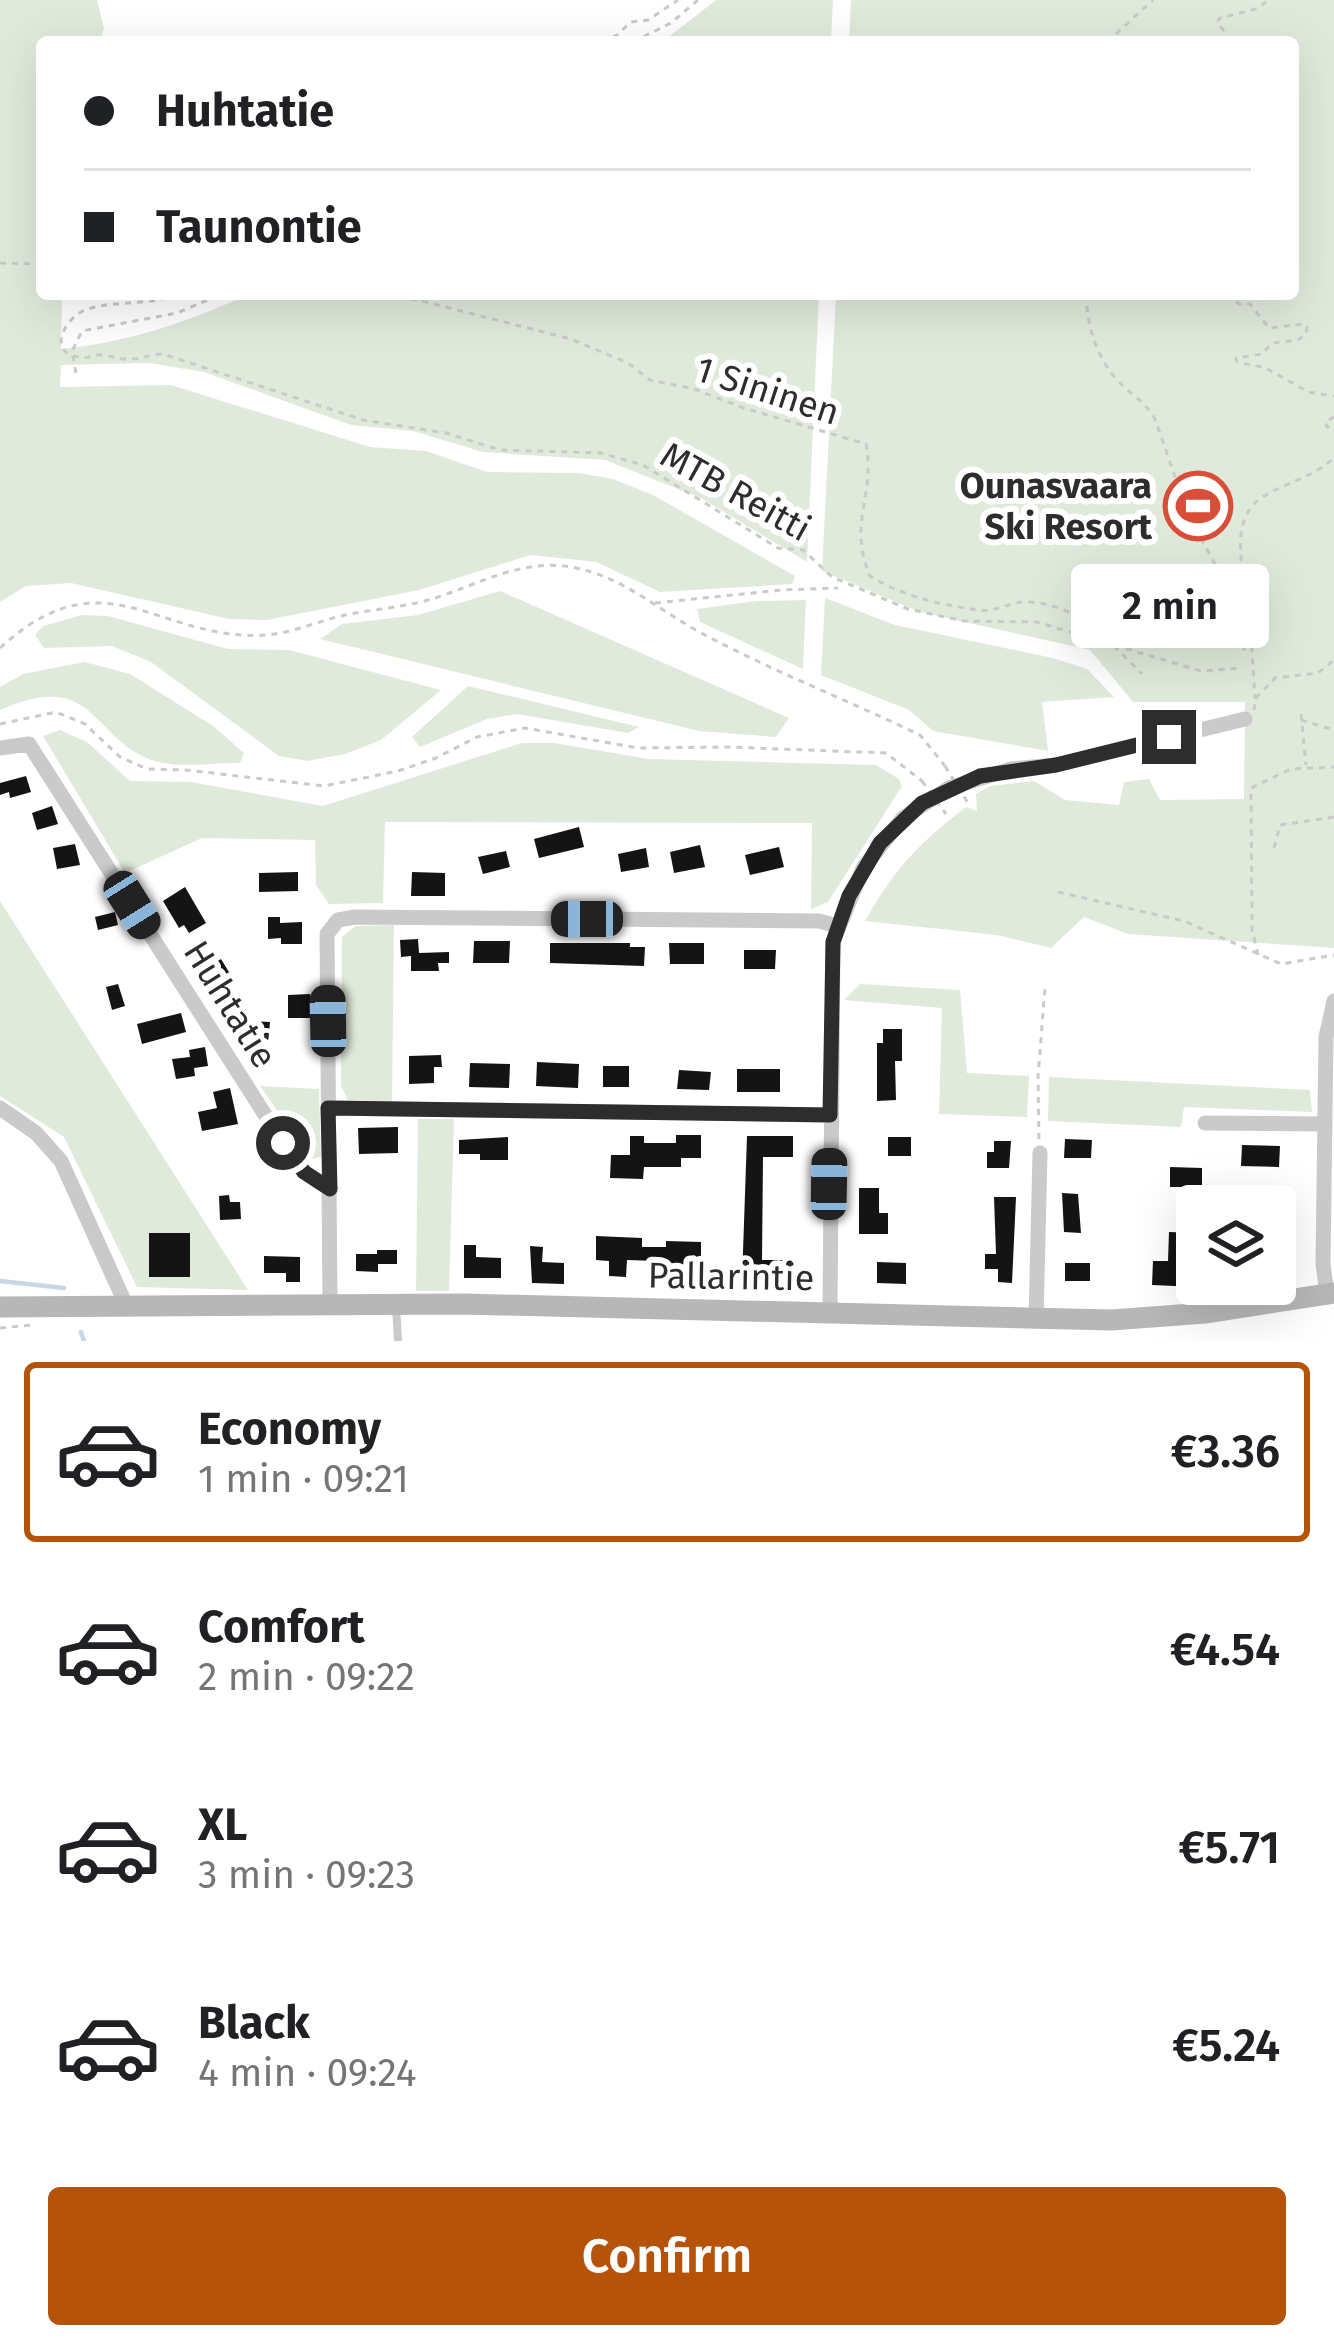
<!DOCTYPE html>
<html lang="en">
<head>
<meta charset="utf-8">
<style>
	body { margin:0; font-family:"Fira Sans",sans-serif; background:#f6f6f6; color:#202124; height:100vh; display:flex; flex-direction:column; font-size:45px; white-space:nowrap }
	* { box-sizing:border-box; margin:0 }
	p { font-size:39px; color:#757577 }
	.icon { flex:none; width:66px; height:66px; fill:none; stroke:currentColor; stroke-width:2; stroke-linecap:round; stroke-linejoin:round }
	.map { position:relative; height:1341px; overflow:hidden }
	.details { display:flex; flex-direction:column; background:#fff; flex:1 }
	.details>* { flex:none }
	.guide { position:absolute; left:36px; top:36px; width:1263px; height:264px; border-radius:12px; box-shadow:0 12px 48px #0002; display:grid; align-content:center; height:264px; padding:0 48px; background:#fff }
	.controls { position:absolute; left:1176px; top:1185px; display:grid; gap:24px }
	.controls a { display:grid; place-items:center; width:120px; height:120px; border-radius:12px; background:#fff; box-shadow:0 12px 48px #0002; font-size:60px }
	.end { position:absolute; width:54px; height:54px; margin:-27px; border:15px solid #2d2d2d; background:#fff; box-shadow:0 0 0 6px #fff }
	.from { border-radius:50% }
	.bubble { position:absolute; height:84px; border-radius:12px; background:#fff; box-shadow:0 12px 48px #0002; font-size:39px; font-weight:600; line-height:84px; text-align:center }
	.car { position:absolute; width:36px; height:72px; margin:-36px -18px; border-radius:15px; box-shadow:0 0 9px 3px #0007; background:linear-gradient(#222 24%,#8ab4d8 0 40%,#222 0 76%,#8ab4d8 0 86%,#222 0) }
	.guide b { display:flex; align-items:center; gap:42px; height:114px; font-size:45px }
	.guide b+b { border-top:3px solid #e0e0e0 }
	.guide i { width:30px; height:30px; background:#202124 }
	ul { padding:21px 0 0; list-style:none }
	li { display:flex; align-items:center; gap:36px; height:180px; margin:0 24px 18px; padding:0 24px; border:6px solid transparent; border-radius:12px }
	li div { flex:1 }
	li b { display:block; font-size:45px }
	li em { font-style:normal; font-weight:600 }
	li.selected { border-color:#b45309 }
	li>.icon { width:108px; height:108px; stroke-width:1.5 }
	.button { display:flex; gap:24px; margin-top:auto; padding:24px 48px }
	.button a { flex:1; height:138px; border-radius:12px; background:#b45309; color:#fff; font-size:48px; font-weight:600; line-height:138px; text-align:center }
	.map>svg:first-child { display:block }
	.green { fill:#e0eadb }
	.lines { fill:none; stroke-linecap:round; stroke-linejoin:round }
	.stream { stroke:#c8d6e9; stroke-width:4.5 }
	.building { fill:#141414 }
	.path { stroke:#cacaca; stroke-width:3; stroke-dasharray:6 6; stroke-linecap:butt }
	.lane { stroke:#cacaca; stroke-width:8 }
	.street { stroke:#cacaca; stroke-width:15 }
	.secondary { stroke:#b7b7b7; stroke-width:21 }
	.path-bridge { stroke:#cacaca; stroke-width:3; stroke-dasharray:6 6; stroke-linecap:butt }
	.route { stroke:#2d2d2d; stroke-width:15 }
	.labels { text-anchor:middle; stroke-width:12; stroke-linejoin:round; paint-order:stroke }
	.street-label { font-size:36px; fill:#2d2d2d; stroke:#fff }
	.poi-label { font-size:36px; font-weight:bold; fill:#2d2d2d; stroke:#fff; text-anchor:end }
</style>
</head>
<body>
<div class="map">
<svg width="1334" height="1341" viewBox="0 0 1334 1341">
	<rect width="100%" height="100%" fill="#fff"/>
	<!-- green -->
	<path class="green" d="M0 0H97L104 29 99 42H42V294H62L61 349C130 342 187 322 250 294H819L807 562 701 498 605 460 483 452 413 431 351 425 204 372 149 363 61 365 60 387 171 385 370 447 426 451 487 472 579 473 613 479 653 495 795 576 792 584 660 592 596 562 531 555 419 590 267 620 229 619 71 583 26 586 0 602Z
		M716 0H833L831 42H662Z
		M851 0H1334V948L1128 934 1084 917 1051 948 997 935 865 921C896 867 918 844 966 807L977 811 976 794 990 786 1034 781 1065 800 1119 805 1124 782 1149 779 1160 800 1244 799 1245 702H1133L1090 650 920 612 822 571 836 294H1293V42H849Z
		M500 591 789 718 776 737 699 731 320 639 342 624 418 615Z
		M825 598 895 625 1053 658 1087 669 1114 697 1042 702 1048 751 933 731 909 710 821 675Z
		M806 600 803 669 700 622 697 609 756 601Z
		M82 615 108 616 228 649 289 650 441 690 381 740 345 754 307 761 279 756 151 662 112 646 44 648 35 635 43 626Z
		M85 662 130 674 213 726 244 753 240 763C214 762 179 769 155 761 90 740 97 667 0 710V687L23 674Z
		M468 686 639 727 628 733 517 714 487 719 420 747 412 737Z
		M60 730 87 742 130 781 191 782 323 806 522 743H554L649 759 876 765 899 779 902 786 828 902 811 909 812 823 385 822 383 903 329 904 316 885 315 840 202 838 125 873 43 736Z
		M0 901 248 1290 137 1287 64 1137 0 1096Z
		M394 925 392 1102 348 1100 341 1086 342 937 355 926Z
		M860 984 960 990 967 1073 1029 1076 1027 1117 939 1114 942 1008 844 1000Z
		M1049 1077 1310 1090 1312 1112 1184 1107 1181 1127 1048 1121Z
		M260 1086 319 1089 321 1157 311 1159Z
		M418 1119H454L449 1291H416Z"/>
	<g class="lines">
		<!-- stream -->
		<path class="stream" d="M0 1281 64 1288
			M81 1332 84 1341"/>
	</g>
	<!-- building -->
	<path class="building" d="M26 776 31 792 10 798 9 792 0 795V783Z
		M52 806 58 824 37 830 32 813Z
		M579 827 584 847 539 858 534 839Z
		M75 844 80 865 57 869 53 848Z
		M700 845 705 867 674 873 670 852Z
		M779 847 784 867 750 875 745 855Z
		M646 848 649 867 621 872 618 854Z
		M506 851 510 867 483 874 478 857Z
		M298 872V891L259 892V873Z
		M412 872 445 873V896H411Z
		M185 887 206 923 189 933 184 925 179 928 163 901Z
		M115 912 118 925 98 930 95 917Z
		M268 917H280V923L302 922V944H281V938L268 939Z
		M418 939 419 953 449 952V963H438L439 971H411V956L401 957 400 940Z
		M474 941H510L509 963H473Z
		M550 943H630V947H645L644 966 550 963Z
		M669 943H704V964H670Z
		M744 950H776L775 969H744Z
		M221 959 235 982 222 989 209 966Z
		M118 984 125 1006 112 1010 106 987Z
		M310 994 311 1018H288V995Z
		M181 1013 186 1032 142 1044 137 1024Z
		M250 1021 270 1022 268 1043 248 1042Z
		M883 1029H902V1061H895L896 1100 877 1101V1043H883Z
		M205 1047 208 1066 194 1068 195 1076 176 1079 172 1059 190 1057 189 1050Z
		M441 1055 442 1067H434V1083L409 1084V1056Z
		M537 1062 579 1064 578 1088 536 1086Z
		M470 1063 510 1064 509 1088 469 1087Z
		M603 1066H629V1087H603Z
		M737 1069H780V1092H737Z
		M679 1070 711 1072 709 1090 677 1089Z
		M230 1088 238 1124 202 1131 198 1112 217 1108 213 1092Z
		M398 1127V1153L359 1154 358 1128Z
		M676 1135H701V1158H681V1167H644L643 1179 610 1178 611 1155H630V1136H644V1143H676Z
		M747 1136H793V1157H763L762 1260H795V1282L742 1281Z
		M508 1137V1160H480V1154H459V1140Z
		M888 1137H911V1156H888Z
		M1065 1139 1092 1140 1091 1158H1064Z
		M994 1141H1011L1009 1168H987V1152H994Z
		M1242 1145 1280 1146 1279 1167 1241 1166Z
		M1170 1167 1202 1168V1187H1170Z
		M859 1188H879V1213H888V1234H859Z
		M1062 1193 1078 1194 1081 1233 1064 1232Z
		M229 1195 230 1202H240L241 1219 220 1220 219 1196Z
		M994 1197H1016L1012 1283 998 1282V1269H985V1254H996Z
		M1169 1232 1197 1233V1287L1152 1285 1153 1261H1168Z
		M149 1233H190V1277H149Z
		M596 1236 642 1238V1247H666V1241L701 1242V1267H656V1261L627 1260 626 1277 609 1276V1261L596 1260Z
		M1275 1243H1295V1260H1275Z
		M464 1245H476V1257L501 1258V1278H464Z
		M530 1246 543 1247 542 1262 564 1263V1284L532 1283Z
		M377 1250H397V1264H378V1272L356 1271V1254H377Z
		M264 1256 300 1257V1282H286V1273H264Z
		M877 1262 906 1263V1284L877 1283Z
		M1065 1263H1090V1281H1065Z"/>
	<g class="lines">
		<!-- path -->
		<path class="path" d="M602 42 617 35 631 22 648 20 678 0
			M633 42 671 23 698 0
			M1107 42 1153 0
			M1227 42V35L1217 22 1220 18 1256 9 1269 0
			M0 263 42 264
			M178 294C149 307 110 299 83 311 64 320 47 353 79 357 88 359 89 356 98 355 108 354 116 359 126 359 139 360 149 354 163 354L363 420 446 433 500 450 601 453 643 465 778 548 803 550 832 577 908 609 964 621 1037 622 1201 671 1242 668
			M375 294 418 300 571 339 628 363 650 380 694 389 744 408 866 444C876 497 847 521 870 576 902 596 941 605 978 610 995 613 1007 603 1024 602 1052 601 1090 619 1108 639
			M1086 294C1087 327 1097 360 1121 384 1133 396 1146 403 1155 419L1189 517 1241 611 1252 650 1255 699
			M1227 294 1239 304H1250L1269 328 1303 324 1307 327 1306 334 1298 340 1272 343 1262 354 1236 358 1237 362 1266 368 1308 392 1334 396
			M76 373 72 351 82 331 177 313 222 294
			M1334 417 1325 422 1327 427 1334 425
			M655 603 781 590 838 588
			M1246 621C1250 580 1221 520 1266 495 1288 482 1315 476 1334 458
			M1114 646 1142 674
			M0 648C106 551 157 642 266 635 293 633 318 621 345 615 374 609 407 607 435 598 482 583 524 557 576 568 625 578 661 612 705 635 775 672 849 701 920 735L945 766
			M1244 651V630
			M1254 710 1255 699 1275 678 1318 673 1334 660
			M1301 714 1306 765
			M1301 720 1334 730
			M0 724 56 712 85 724 120 757 147 769 186 770 324 786 398 771 436 758 477 737 525 728 638 748 727 747 886 753 922 781
			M1274 848 1280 825 1334 817
			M1058 892 1184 921 1281 964 1334 955
			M1258 955 1252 929 1251 788 1291 769 1334 767
			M1039 1139 1038 1077 1045 987
			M0 1328 32 1325"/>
		<!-- lane -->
		<path class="lane" d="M396 1306 398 1341"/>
		<!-- street -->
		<path class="street" d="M0 748 29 744 283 1143 304 1172 330 1189
			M0 1108 36 1133 61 1161 126 1305
			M328 1108 830 1115
			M1205 1123 1325 1124
			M1327 1294 1323 1264 1326 1037 1334 1001
			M330 1304 327 934 338 920 355 917 819 921 837 926
			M830 1311 833 942 863 868 903 818 949 788 1011 769 1056 765 1245 719
			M1036 1320 1040 1153"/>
		<!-- secondary -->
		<path class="secondary" d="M0 1307 463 1304 1112 1320 1205 1313 1334 1293"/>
		<!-- path-bridge -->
		<path class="path-bridge" d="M945 766 968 803
			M922 781 946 814"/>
	</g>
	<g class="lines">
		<!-- route -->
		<path class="route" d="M283 1143 304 1172 330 1189 328 1108 830 1115 833 942 849 896 880 843 922 803 980 776 1056 765 1169 737"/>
	</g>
	<!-- icons -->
	<defs>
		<symbol id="stadium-ring" viewBox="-11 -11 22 22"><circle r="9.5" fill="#fff" stroke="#da4e39" stroke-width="1.5"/><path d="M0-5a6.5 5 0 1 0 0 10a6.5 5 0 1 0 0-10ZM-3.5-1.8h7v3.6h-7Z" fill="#da4e39"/></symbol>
	</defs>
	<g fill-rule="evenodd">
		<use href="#stadium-ring" x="1160" y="468" width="76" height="76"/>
	</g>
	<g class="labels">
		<!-- street labels -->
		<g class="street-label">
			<text transform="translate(768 390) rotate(18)" y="13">1 Sininen</text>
			<text transform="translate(736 491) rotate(29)" y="13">MTB Reitti</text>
			<text transform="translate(231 1004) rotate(58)" y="13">Huhtatie</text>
			<text transform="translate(731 1276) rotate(1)" y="13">Pallarintie</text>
		</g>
		<!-- poi labels -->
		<g class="poi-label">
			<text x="1152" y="498">Ounasvaara<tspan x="1152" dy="41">Ski Resort</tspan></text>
		</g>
	</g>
</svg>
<div class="controls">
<a><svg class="icon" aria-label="layers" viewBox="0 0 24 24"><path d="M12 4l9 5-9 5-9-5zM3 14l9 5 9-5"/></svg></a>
</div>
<i class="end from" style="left:283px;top:1143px"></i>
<i class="end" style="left:1169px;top:737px"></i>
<div class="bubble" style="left:1071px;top:564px;width:198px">2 min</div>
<i class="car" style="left:132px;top:905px;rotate:148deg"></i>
<i class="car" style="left:587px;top:919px;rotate:270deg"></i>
<i class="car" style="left:328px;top:1021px;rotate:359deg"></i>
<i class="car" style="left:829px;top:1184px;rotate:1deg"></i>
<div class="guide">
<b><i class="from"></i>Huhtatie</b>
<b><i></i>Taunontie</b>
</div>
</div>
<section class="details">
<ul>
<li class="selected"><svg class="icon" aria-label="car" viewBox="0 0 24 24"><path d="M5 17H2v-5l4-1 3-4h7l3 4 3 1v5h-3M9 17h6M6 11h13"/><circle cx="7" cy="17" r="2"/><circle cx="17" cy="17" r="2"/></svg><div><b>Economy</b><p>1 min · 09:21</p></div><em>€3.36</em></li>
<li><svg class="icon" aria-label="car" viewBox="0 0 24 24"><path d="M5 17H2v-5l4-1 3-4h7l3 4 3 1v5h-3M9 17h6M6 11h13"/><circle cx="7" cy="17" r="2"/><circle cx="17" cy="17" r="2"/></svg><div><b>Comfort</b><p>2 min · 09:22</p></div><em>€4.54</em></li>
<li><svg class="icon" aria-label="car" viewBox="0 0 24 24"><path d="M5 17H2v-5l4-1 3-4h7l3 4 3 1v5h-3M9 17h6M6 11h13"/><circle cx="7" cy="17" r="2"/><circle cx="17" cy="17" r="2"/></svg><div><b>XL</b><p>3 min · 09:23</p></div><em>€5.71</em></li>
<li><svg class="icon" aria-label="car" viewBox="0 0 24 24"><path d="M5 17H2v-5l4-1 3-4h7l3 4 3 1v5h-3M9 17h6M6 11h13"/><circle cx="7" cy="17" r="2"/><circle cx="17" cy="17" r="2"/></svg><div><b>Black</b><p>4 min · 09:24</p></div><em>€5.24</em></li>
</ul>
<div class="button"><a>Confirm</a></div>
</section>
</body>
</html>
